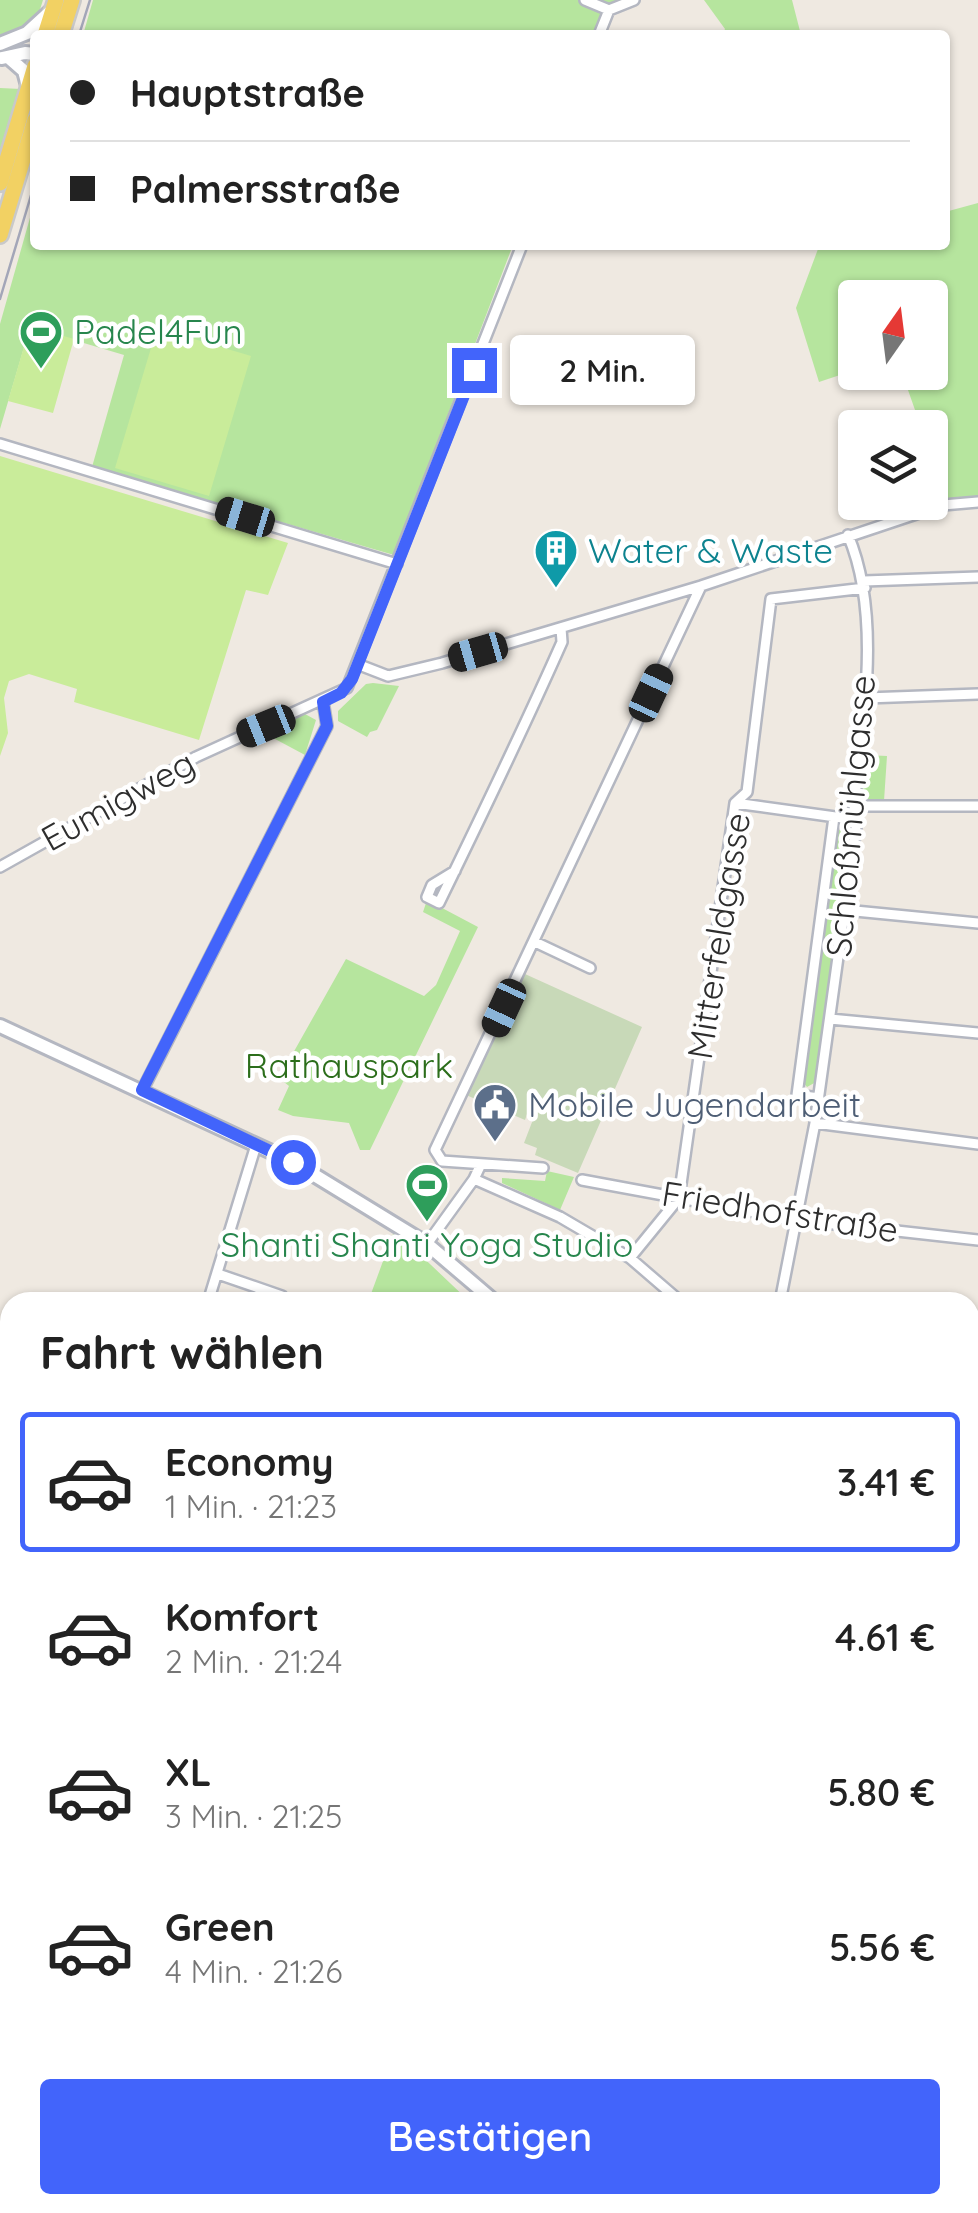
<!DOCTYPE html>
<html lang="de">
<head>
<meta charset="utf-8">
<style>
	body { margin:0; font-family:Quicksand,sans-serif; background:#f6f6f6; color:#222; height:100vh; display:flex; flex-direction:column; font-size:38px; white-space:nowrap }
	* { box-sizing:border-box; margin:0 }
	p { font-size:32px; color:#767676 }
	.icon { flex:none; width:55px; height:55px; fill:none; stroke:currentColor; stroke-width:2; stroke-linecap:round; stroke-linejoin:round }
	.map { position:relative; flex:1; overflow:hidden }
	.sheet { position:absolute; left:0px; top:1292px; width:980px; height:922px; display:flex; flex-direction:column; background:#fff; border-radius:30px 30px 0 0; box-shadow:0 2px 8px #0004 }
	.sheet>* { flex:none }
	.banner { position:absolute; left:30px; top:30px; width:920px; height:220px; border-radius:10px; box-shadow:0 2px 8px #0004; display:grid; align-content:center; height:220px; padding:0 40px; background:#fff }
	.needle { width:65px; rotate:14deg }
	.buttons { position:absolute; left:838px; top:280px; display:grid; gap:20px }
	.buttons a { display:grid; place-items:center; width:110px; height:110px; border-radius:10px; background:#fff; box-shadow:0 2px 8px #0004; font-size:50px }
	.end { position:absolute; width:45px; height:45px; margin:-22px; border:12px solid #4264fb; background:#fff; box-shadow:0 0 0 5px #fff }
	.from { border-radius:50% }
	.bubble { position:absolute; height:70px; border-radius:10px; background:#fff; box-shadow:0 2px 8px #0004; font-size:32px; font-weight:600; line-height:70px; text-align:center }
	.car { position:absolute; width:30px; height:60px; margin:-30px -15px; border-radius:12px; box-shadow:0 0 8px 2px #0007; background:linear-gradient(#222 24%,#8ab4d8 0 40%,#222 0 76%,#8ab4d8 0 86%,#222 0) }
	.banner b { display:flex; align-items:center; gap:35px; height:95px; font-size:38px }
	.banner b+b { border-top:2px solid #e0e0e0 }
	.banner i { width:25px; height:25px; background:#222 }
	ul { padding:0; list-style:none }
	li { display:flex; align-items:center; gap:30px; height:140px; margin:0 20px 15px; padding:0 20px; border:5px solid transparent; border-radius:10px }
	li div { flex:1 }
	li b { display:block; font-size:38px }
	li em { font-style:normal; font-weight:600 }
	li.on { border-color:#4264fb }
	li>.icon { width:90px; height:90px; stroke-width:1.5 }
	h2 { padding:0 40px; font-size:45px; line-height:120px }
	.button { display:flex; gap:20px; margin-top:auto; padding:20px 40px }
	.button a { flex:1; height:115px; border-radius:10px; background:#4264fb; color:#fff; font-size:40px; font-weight:600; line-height:115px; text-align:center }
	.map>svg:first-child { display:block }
	.green { fill:#b6e59e }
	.cemetery { fill:#c8d9b8 }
	.pitch { fill:#c9ec9a }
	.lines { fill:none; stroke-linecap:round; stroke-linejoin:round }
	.river { stroke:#75cff0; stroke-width:15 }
	.street-casing { stroke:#b4b7c1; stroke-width:14 }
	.secondary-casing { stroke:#b4b7c1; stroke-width:18 }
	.primary-casing { stroke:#c9c9c9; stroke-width:20 }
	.street { stroke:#fff; stroke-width:9 }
	.secondary { stroke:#fff; stroke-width:12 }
	.primary { stroke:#f2d163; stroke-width:15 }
	.tram { stroke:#a3a6b8; stroke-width:2.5 }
	.route { stroke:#4264fb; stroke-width:12 }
	.labels { text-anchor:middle; stroke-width:9; stroke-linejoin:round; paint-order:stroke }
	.leisure-label { font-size:35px; fill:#27864d; stroke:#fff; text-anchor:start }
	.culture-label { font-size:35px; fill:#0d838f; stroke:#fff; text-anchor:start }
	.street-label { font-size:35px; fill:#2e2e2e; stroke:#fff }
	.park-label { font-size:35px; fill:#2c6e1b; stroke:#fff }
	.service-label { font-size:35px; fill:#4e5e75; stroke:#fff; text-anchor:start }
</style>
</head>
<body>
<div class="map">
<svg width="978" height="2213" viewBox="0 0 978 2213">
	<rect width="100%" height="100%" fill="#efe9e1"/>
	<!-- green -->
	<path class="green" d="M0 0H43L37 19 0 37Z
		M93 0H620L605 6 593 35H83Z
		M704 0H792L801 35H722L725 29Z
		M0 88 21 89 0 159Z
		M35 200V245H513L394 555 92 467 124 355 30 327 0 429V324Z
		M978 203V499L945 501 930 455V428L921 427 902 373 930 372V298H855V370L819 382 796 308 818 249 811 245H945V212Z
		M373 683 399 686 377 730 370 732 367 737 338 721V711L366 684Z
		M305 714 316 720 305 755 262 732Z
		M866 755 887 756 884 801H868L863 794Z
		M839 830 845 831 848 836 816 1082 807 1087 803 1082 836 835Z
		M427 900 478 927 370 1150H360L349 1123 293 1116 278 1110 289 1086 279 1078 346 959 424 996 436 985 460 931 423 912Z
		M547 1171 574 1177 560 1210 502 1183V1178L545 1181Z
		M393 1234 411 1246 470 1302H368Z
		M704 2205H818L815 2213H729Z"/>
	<!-- cemetery -->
	<path class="cemetery" d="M525 974 642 1027 578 1173 535 1155 537 1148 524 1143 534 1117 527 1114 525 1120 466 1095Z"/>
	<!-- pitch -->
	<path class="pitch" d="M30 326 74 339 53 413 8 401Z
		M157 328 251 356 209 496 115 468Z
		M0 456 288 543 268 595 246 590 199 740 74 702 77 689 29 674 9 681 4 698 8 733 0 756Z"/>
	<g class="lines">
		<!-- river -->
		<path class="river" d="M970 1832 978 1833"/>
		<defs>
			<path id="street" d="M585 0 609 10 634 0
				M599 35 609 10
				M0 444 397 564
				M864 581 978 577
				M357 664 388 676 442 663 701 586 943 505 978 502
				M866 698 978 694
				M735 803 857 820
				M854 806H978
				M0 867 196 757 347 688 522 245
				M455 871 432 885 427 897 439 903C481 817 523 730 562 642L561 628
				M845 910 978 923
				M535 942 590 968
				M830 1019 978 1033
				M142 1091 327 726 323 701
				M819 1098 797 1095 834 817
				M815 1123 978 1144
				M543 1168 442 1161 435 1150 701 586
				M474 1179 560 1217 630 1258 681 1302
				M582 1180 798 1220 978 1240
				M427 1244 474 1179 481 1164
				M630 1258 679 1198 735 803 747 792 771 599 865 588
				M218 1274 282 1296 280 1302
				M208 1302 256 1145
				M780 1302 815 1123 857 820 854 806C863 721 882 615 848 535
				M970 1329 978 1320
				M970 1366 978 1370
				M0 1415 10 1417
				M970 1521 978 1524
				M0 1597 10 1599
				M970 1598 978 1601
				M0 1667 10 1668
				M0 2006 10 2008
				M970 2031 978 2012
				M670 2205 695 2213
				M220 2213 223 2205
				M461 2213 464 2205
				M896 2213 899 2205"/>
			<path id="secondary" d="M0 44 27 33 50 12
				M8 57 24 71 28 86
				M2 58 25 53 35 54
				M0 1026 293 1162 427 1244 495 1302
				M970 1651 978 1654"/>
			<path id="primary" d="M45 35 56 0
				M61 35 72 0
				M0 183 35 66
				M0 235 35 120"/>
		</defs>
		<!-- street casing -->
		<use href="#street" class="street-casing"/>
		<!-- secondary casing -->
		<use href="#secondary" class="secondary-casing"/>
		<!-- primary casing -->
		<use href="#primary" class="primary-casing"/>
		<!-- street -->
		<use href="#street" class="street"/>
		<!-- secondary -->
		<use href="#secondary" class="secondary"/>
		<!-- primary -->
		<use href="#primary" class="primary"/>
		<!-- tram -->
		<path class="tram" d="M79 35 90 0
			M0 299 35 182"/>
	</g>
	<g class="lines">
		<!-- route -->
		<path class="route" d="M293 1162 142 1090 327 726 323 702 341 693 352 679 474 370"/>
	</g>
	<!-- icons -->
	<defs>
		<symbol id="stadium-pin" viewBox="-11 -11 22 30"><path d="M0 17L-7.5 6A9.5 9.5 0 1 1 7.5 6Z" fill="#2e9e5b" stroke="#fff"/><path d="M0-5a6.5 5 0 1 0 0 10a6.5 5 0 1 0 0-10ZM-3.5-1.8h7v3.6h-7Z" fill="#fff"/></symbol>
		<symbol id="building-pin" viewBox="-11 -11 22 30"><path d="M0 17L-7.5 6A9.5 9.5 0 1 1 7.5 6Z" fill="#0f9aa8" stroke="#fff"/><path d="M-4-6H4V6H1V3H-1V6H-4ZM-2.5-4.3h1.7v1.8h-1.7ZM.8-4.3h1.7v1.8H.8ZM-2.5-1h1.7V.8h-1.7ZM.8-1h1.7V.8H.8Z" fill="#fff"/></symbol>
		<symbol id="civic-pin" viewBox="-11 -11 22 30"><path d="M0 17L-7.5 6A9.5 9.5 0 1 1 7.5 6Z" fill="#5c6f8a" stroke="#fff"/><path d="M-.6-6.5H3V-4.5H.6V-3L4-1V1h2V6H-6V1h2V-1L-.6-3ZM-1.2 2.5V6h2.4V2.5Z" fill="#fff"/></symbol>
	</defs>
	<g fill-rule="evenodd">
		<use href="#stadium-pin" x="16" y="307" width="50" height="68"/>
		<use href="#building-pin" x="531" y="526" width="50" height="68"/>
		<use href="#civic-pin" x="470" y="1080" width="50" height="68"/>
		<use href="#stadium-pin" x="402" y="1160" width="50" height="68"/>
	</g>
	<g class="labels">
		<!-- leisure labels -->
		<g class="leisure-label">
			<text x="74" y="344">Padel4Fun</text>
			<text x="427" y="1257" text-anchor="middle">Shanti Shanti Yoga Studio</text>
		</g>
		<!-- culture labels -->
		<g class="culture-label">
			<text x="588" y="563">Water &amp; Waste</text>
		</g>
		<!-- street labels -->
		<g class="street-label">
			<text transform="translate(118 801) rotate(-29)" y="12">Eumigweg</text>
			<text transform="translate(851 816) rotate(-85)" y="12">Schloßmühlgasse</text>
			<text transform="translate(719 936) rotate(-81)" y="12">Mitterfeldgasse</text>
			<text transform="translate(780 1212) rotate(9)" y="12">Friedhofstraße</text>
		</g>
		<!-- park labels -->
		<g class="park-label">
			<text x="349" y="1078">Rathauspark</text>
		</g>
		<!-- service labels -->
		<g class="service-label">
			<text x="528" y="1117">Mobile Jugendarbeit</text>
		</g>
	</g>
</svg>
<div class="buttons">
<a><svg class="needle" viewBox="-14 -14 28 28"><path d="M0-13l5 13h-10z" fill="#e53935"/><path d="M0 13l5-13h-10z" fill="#767676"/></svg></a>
<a><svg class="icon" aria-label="layers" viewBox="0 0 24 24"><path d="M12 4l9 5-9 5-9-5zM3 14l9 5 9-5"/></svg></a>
</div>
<i class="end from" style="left:293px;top:1162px"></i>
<i class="end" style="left:474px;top:370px"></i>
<div class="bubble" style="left:510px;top:335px;width:185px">2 Min.</div>
<i class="car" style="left:245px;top:517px;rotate:287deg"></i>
<i class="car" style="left:478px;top:652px;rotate:254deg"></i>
<i class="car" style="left:651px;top:693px;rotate:25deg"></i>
<i class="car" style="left:266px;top:726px;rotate:248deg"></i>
<i class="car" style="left:504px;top:1008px;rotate:205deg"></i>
<div class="banner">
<b><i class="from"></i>Hauptstraße</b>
<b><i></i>Palmersstraße</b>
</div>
<section class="sheet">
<h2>Fahrt wählen</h2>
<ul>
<li class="on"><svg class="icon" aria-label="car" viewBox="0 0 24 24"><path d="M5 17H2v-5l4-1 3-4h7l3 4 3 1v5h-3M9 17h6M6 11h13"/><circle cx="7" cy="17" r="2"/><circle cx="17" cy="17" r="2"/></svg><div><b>Economy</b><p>1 Min. · 21:23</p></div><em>3.41 €</em></li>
<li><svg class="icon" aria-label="car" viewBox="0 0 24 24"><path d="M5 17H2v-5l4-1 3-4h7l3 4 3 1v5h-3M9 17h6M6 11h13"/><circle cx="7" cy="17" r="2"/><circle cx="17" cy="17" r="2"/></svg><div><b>Komfort</b><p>2 Min. · 21:24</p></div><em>4.61 €</em></li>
<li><svg class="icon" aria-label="car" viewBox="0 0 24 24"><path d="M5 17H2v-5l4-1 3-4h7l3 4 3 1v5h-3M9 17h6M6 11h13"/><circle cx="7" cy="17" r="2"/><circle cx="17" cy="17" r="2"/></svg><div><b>XL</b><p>3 Min. · 21:25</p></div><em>5.80 €</em></li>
<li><svg class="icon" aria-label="car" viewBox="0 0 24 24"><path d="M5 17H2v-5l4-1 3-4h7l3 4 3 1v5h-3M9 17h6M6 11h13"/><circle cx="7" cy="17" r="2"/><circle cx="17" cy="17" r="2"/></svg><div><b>Green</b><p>4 Min. · 21:26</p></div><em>5.56 €</em></li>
</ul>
<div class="button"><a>Bestätigen</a></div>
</section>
</div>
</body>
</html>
